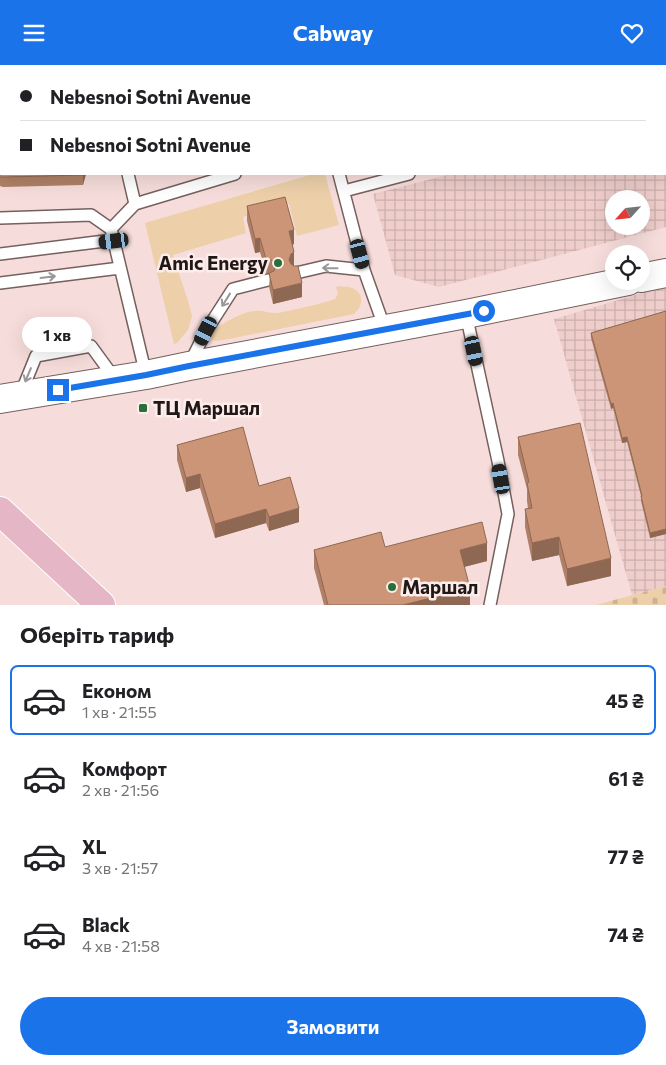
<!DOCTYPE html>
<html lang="uk">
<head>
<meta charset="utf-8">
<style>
	body { margin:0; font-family:Commissioner,sans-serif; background:#f2f2f2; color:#202124; height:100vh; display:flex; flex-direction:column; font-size:19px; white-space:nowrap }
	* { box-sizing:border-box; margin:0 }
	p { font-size:16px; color:#757577 }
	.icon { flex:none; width:28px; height:28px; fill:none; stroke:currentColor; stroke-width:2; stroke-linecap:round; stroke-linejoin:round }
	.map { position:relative; height:540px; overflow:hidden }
	.side { display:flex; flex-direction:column; background:#fff; flex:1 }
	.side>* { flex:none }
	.hud { position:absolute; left:0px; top:0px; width:666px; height:110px; box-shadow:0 5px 20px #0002; display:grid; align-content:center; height:110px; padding:0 20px; background:#fff }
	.needle { width:32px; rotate:243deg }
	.fabs { position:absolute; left:605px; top:125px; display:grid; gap:10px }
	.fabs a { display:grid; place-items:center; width:45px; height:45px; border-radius:50%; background:#fff; box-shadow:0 5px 20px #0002; font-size:25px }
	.end { position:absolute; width:22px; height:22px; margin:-11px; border:6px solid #1a73e8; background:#fff; box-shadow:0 0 0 2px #fff }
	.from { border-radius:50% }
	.bubble { position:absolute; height:35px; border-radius:18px; background:#fff; box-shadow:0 5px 20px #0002; font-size:16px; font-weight:700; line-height:35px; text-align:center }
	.car { position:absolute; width:15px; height:30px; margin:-15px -8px; border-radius:6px; box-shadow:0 0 4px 1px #0007; background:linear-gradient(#222 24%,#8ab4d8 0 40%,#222 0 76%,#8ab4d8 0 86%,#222 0) }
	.hud b { display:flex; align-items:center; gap:18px; height:48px; font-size:19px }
	.hud b+b { border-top:1px solid #e0e0e0 }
	.hud i { width:12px; height:12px; background:#202124 }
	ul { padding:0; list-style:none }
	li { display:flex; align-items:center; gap:15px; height:70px; margin:0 10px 8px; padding:0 10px; border:2px solid transparent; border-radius:8px }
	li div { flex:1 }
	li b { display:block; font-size:19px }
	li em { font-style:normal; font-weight:700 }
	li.on { border-color:#1a73e8 }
	li>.icon { width:45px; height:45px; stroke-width:1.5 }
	h2 { padding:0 20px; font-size:22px; line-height:60px }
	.button { display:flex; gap:10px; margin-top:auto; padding:10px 20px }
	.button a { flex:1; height:58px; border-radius:30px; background:#1a73e8; color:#fff; font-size:20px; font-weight:700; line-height:58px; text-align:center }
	header { display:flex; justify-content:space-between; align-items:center; height:65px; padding:0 20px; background:#1a73e8; color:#fff; font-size:22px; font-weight:700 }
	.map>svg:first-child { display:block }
	.industrial { fill:url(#industrial-grid); fill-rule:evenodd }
	.green { fill:#edd0aa }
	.cemetery { fill:url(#cemetery-stones) }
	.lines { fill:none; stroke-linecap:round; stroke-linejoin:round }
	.lane-casing { stroke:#75605e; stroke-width:14 }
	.secondary-casing { stroke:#75605e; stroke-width:30 }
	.primary-casing { stroke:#fff; stroke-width:30 }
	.lane { stroke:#fff; stroke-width:11 }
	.secondary { stroke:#fff; stroke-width:28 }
	.primary { stroke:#e5b6c5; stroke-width:28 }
	.wall { fill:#af8067 }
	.shaded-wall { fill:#8f6854 }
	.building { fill:#cc9578; stroke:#8f6854 }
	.oneway { stroke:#9b9797 }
	.route { stroke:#1a73e8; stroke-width:6 }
	.poi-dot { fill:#2a6e3a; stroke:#fcedeb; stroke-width:2 }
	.labels { text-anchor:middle; stroke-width:5; stroke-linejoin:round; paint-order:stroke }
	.poi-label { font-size:19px; font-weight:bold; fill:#201717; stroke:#fcedeb; text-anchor:start }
</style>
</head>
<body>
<header><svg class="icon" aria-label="menu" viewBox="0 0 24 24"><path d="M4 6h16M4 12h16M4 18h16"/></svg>Cabway<svg class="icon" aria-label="heart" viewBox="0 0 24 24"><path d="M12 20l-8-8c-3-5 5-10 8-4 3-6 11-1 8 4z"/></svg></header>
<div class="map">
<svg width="666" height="540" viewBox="0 0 666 540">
	<defs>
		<pattern id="industrial-grid" width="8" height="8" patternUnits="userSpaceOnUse" patternTransform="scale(1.25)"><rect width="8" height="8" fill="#eecdca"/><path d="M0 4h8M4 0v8" fill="none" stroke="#ccafad"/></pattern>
		<pattern id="cemetery-stones" width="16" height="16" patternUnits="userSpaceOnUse" patternTransform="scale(1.25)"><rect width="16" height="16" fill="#edd0aa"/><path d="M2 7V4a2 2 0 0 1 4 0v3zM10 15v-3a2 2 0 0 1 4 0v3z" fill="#cbb292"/></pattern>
	</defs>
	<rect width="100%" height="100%" fill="#f6dddb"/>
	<!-- industrial -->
	<path class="industrial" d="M336 0H666V6H665V1H337Z
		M665 53H666V162L439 222 395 210 373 129 451 109H665ZM614 134H641V161H614Z
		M666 221V521L632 530 554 254Z"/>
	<!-- green -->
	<path class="green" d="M313 109H325L339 160 297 171 289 139 243 152 246 168 173 190 189 239 192 251 188 265 177 278 174 279 145 158Z
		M340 221C343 222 349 221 352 223 365 228 363 242 354 249L229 274 216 276 212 275 211 269C217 260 244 246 255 246 263 245 271 249 278 248 297 244 317 240 335 234L338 229 336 222Z"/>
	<!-- cemetery -->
	<path class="cemetery" d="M666 521V540H596Z"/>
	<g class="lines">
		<defs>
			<path id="lane" d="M309 0 310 1
				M207 1 211 0
				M665 41H666
				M128 109 135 139
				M339 109 364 205 385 264
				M344 126 409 109
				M0 153 91 150 111 164 146 310
				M111 164 135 139 235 109
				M0 189 113 175
				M296 208 326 201 364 205
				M0 218 120 203
				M466 249 498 396 508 449 490 540
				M190 298 206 266 233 224 268 215
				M21 328 36 291 91 281 115 314"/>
			<path id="secondary" d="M641 213 666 208
				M0 334 146 310 189 301 466 249 628 216"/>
			<path id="primary" d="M0 446 101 540"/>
		</defs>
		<!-- lane casing -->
		<use href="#lane" class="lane-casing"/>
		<!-- secondary casing -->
		<use href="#secondary" class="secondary-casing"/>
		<!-- primary casing -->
		<use href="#primary" class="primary-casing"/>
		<!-- lane -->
		<use href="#lane" class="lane"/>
		<!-- secondary -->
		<use href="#secondary" class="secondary"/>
		<!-- primary -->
		<use href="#primary" class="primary"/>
	</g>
	<!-- wall -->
	<path class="wall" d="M0 0 86 109 83 120 3 122 0 121Z
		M247 141 294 179 292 180 294 201 302 232 273 239 269 222 270 208H266L260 187 255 188 247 156Z
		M666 246V469L650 473 641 436V431L627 377 622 378 613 343 611 344 591 273V268Z
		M518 372 611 511 567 521 559 490 532 496 525 462V444H528L527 436V424L518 390Z
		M177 380 259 421 299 457 269 466 266 458 215 473 200 423 186 427 177 395Z
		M385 482 487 496 464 502 470 540H324L314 503V485Z"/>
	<!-- shaded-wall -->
	<path class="shaded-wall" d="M120 0H153L148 1H116Z
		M83 109H86L83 120Z
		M294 165V179L289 181V166Z
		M260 173V187L255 188V174Z
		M294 187V201L291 203 289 195 291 189Z
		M302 218V232L273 239V225Z
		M613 338V343L611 344V339Z
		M627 372V377L622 378V373Z
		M200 409V423L186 427V413Z
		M299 443V457L269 466V452Z
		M266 444V458L215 473V459Z
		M666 464V469L650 473V468Z
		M559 472V490L532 496V478Z
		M487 478V496L460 503V485Z
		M611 493V511L567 521V504Z
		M470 523V540H403Z"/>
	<!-- building -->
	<path class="building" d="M0 0H120L116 1H1V109H83V110L3 112H0Z
		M285 132 294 165 289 166 294 187 291 189 289 195 291 199 294 201H298L302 218 273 225 269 208 274 206 275 202V198L270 194H266L260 173 255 174 247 141Z
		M666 246V464L650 468 641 431H642L627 372 622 373 613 338 611 339 591 268Z
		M580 358 611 493 567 504 559 472 532 478 525 444 532 443 527 418 529 417 518 372Z
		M243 362 259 421 290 412 299 443 269 452 266 444 215 459 200 409 186 413 177 380Z
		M482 457 487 478 460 485 470 523 403 540H328L314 485 381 467 385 482Z"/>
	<!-- one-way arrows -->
	<defs><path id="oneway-shaft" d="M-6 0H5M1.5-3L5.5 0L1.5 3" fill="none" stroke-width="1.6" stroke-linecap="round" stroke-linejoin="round" transform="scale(1.25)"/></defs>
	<g class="oneway">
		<use href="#oneway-shaft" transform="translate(330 203) rotate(-179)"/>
		<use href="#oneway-shaft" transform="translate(48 212) rotate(-7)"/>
		<use href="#oneway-shaft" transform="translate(226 235) rotate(122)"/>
		<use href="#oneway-shaft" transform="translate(28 310) rotate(113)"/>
	</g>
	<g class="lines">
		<!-- route -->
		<path class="route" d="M58 325 146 310 189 301 484 246"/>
	</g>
	<!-- markers -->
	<g class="poi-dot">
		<circle cx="278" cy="198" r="5"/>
		<rect x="138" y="338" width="10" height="10" rx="2.5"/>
		<circle cx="392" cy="522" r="5"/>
	</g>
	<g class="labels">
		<!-- poi labels -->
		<g class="poi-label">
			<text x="268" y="205" text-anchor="end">Amic Energy</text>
			<text x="153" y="350">ТЦ Маршал</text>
			<text x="402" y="529">Маршал</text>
		</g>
	</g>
</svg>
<div class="fabs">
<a><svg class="needle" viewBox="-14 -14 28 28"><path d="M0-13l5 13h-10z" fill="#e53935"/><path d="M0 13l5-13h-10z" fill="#757577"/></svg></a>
<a><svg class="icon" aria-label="locate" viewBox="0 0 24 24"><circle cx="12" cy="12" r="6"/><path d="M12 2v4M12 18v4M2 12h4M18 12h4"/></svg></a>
</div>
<i class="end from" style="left:484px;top:246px"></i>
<i class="end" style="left:58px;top:325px"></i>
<div class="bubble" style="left:22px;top:252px;width:70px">1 хв</div>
<i class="car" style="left:114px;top:176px;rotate:263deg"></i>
<i class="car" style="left:360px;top:189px;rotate:165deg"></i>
<i class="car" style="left:206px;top:266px;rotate:207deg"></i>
<i class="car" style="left:474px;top:286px;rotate:168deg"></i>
<i class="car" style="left:501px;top:414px;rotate:350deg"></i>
<div class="hud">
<b><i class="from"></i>Nebesnoi Sotni Avenue</b>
<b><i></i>Nebesnoi Sotni Avenue</b>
</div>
</div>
<section class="side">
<h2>Оберіть тариф</h2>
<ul>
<li class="on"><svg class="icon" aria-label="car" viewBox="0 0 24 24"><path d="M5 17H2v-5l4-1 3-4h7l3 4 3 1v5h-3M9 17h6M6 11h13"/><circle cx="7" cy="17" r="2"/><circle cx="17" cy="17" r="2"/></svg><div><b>Економ</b><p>1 хв · 21:55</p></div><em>45 ₴</em></li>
<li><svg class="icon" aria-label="car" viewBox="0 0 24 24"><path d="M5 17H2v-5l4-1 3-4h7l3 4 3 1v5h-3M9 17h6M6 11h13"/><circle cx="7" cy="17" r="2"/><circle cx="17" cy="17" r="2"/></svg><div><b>Комфорт</b><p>2 хв · 21:56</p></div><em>61 ₴</em></li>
<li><svg class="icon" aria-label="car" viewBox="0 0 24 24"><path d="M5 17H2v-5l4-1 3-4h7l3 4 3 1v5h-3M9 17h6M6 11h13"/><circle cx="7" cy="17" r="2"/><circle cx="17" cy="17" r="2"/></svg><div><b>XL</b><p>3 хв · 21:57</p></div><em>77 ₴</em></li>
<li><svg class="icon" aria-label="car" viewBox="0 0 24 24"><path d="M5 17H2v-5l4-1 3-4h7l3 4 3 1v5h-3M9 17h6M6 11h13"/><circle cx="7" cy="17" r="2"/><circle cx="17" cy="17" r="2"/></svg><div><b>Black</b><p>4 хв · 21:58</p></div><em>74 ₴</em></li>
</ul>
<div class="button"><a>Замовити</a></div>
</section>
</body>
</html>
